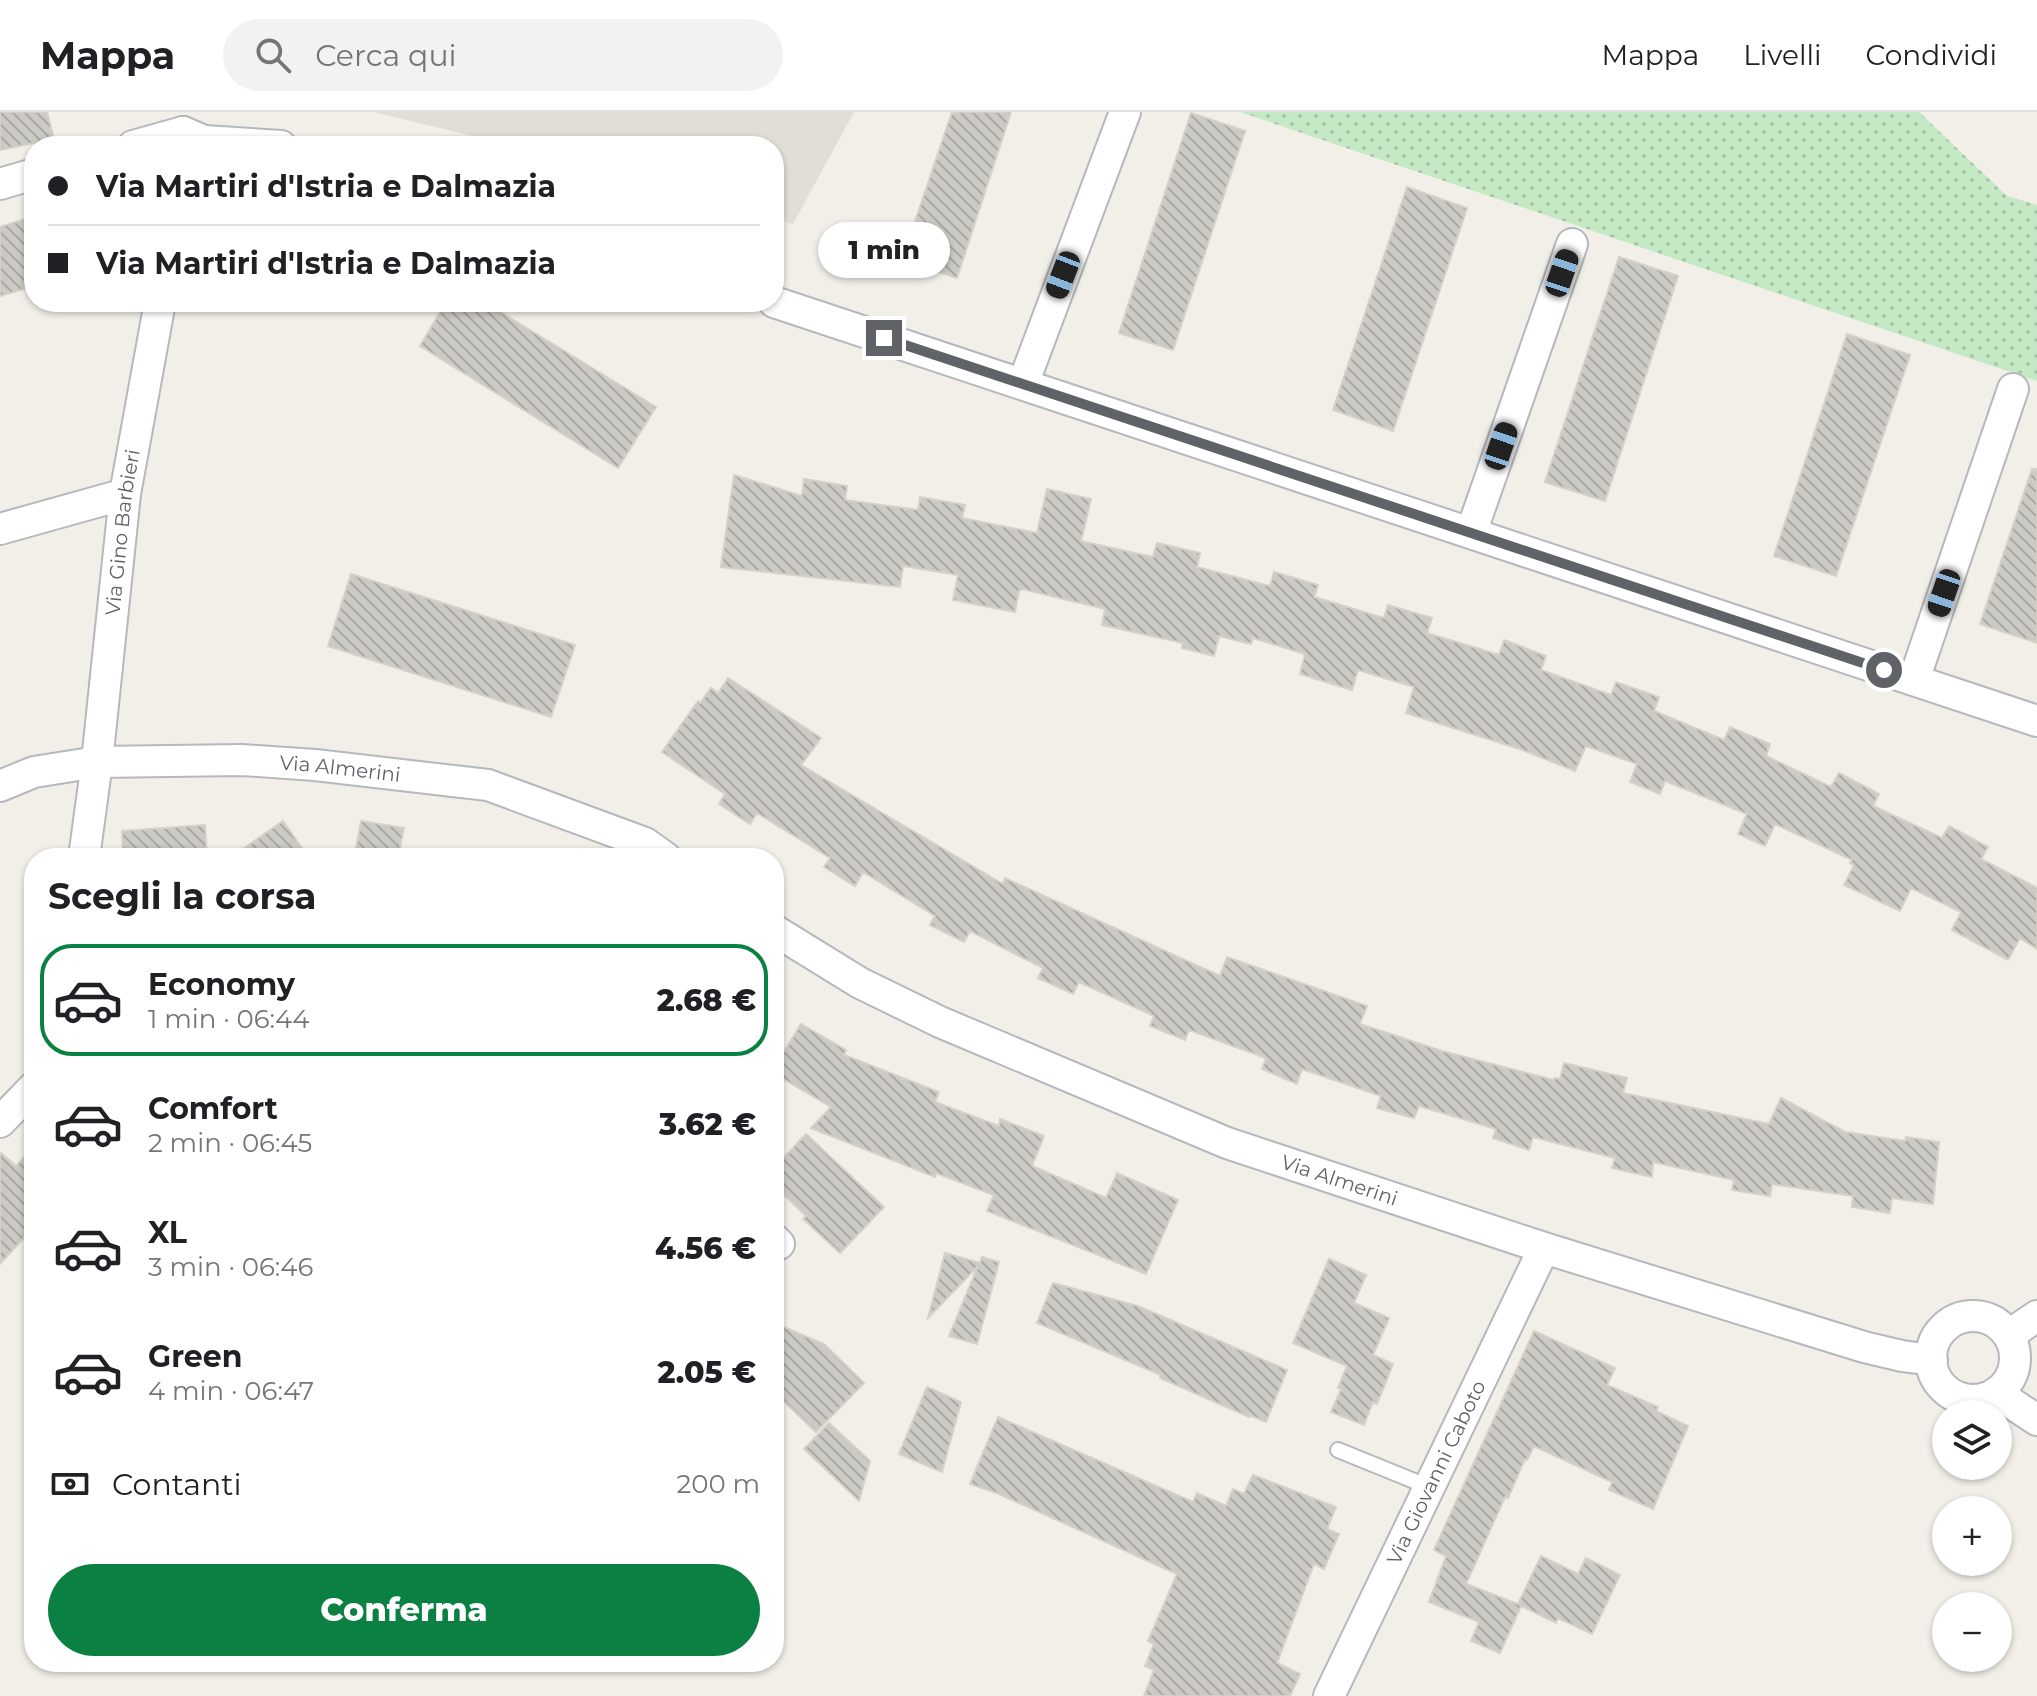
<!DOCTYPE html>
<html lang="it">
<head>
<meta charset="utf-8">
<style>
	body { margin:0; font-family:Montserrat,sans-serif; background:#f2f2f2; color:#202124; height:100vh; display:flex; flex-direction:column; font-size:30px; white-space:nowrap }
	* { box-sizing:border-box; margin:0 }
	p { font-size:26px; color:#757577 }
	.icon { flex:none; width:44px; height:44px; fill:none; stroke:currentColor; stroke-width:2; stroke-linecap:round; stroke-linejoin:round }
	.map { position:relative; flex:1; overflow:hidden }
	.sheet { position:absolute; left:24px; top:736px; width:760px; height:824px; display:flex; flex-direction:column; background:#fff; border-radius:32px; box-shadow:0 2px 6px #0004 }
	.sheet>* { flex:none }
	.hud { position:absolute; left:24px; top:24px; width:760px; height:176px; border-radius:32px; box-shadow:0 2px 6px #0004; display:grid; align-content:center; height:176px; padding:0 24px; background:#fff }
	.controls { position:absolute; left:1932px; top:1288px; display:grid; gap:16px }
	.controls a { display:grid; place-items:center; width:80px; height:80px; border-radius:50%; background:#fff; box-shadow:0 2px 6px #0004; font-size:40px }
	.end { position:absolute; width:36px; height:36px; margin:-18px; border:10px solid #5f6368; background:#fff; box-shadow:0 0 0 4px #fff }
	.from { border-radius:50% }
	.bubble { position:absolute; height:56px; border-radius:28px; background:#fff; box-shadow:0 2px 6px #0004; font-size:26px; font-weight:800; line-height:56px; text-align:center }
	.car { position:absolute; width:24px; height:48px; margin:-24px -12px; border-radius:10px; box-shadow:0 0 6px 2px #0007; background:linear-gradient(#222 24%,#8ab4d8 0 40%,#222 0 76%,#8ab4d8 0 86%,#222 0) }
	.hud b { display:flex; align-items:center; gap:28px; height:76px; font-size:30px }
	.hud b+b { border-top:2px solid #e0e0e0 }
	.hud i { width:20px; height:20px; background:#202124 }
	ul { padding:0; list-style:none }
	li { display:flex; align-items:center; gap:24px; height:112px; margin:0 16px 12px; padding:0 8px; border:4px solid transparent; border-radius:32px }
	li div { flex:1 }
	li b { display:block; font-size:30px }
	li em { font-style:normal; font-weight:800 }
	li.on { border-color:#0b8043 }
	li>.icon { width:72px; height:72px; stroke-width:1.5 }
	h2 { padding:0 24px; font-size:36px; line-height:96px }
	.pay { display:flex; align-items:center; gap:20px; height:88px; padding:0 24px; font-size:30px }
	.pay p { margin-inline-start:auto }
	.primary-button { display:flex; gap:16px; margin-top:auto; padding:16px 24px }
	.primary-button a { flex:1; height:92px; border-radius:48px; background:#0b8043; color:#fff; font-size:32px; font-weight:800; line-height:92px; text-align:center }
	header { display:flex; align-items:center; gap:48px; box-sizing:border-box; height:112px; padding:0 40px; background:#fff; border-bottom:2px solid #e0e0e0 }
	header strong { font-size:38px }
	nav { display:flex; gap:44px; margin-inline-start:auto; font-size:28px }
	.search { width:560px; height:72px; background:#f2f2f2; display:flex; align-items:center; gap:20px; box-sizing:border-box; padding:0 28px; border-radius:44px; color:#757577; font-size:30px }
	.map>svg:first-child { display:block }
	.education { fill:#e1ded6 }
	.grass { fill:url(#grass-dots) }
	.building { fill:url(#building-back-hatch); stroke:#d6d1c6; stroke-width:2 }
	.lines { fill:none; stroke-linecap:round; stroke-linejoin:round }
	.service-casing { stroke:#b5b8bc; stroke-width:18 }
	.minor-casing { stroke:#b5b8bc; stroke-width:34 }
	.service { stroke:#fff; stroke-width:14 }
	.minor { stroke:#fff; stroke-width:30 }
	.route { stroke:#5f6368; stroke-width:10 }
	.labels { text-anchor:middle; stroke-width:7; stroke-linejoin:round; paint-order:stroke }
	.street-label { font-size:20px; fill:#5f6368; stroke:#fff }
</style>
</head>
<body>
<header>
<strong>Mappa</strong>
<div class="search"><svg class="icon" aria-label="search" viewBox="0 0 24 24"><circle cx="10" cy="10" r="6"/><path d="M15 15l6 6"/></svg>Cerca qui</div>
<nav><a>Mappa</a><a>Livelli</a><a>Condividi</a></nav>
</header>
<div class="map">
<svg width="2037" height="1584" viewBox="0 0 2037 1584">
	<defs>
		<pattern id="grass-dots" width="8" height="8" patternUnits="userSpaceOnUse" patternTransform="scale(2)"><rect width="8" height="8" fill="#c5e8c5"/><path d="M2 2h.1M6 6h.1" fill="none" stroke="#a3c0a4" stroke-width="1.8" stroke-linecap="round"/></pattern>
		<pattern id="building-back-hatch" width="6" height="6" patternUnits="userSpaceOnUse" patternTransform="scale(2)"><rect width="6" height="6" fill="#cccac5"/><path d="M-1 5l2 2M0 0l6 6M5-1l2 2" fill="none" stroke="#a9a8a4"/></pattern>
	</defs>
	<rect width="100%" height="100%" fill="#f1efe8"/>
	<!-- education -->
	<path class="education" d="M373 0H854L793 112 774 107V34H514Z"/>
	<!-- grass -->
	<path class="grass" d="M1240 0H1919L2007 84 2037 93V269Z"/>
	<!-- building -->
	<path class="building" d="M0 0H47L54 27 0 38Z
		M952 0H1011L957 166 902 148Z
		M1191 1 1245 19 1173 238 1119 221Z
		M1407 75 1467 96 1393 319 1333 298Z
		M25 107 34 137V174L0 184V115Z
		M1619 145 1678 164 1605 389 1545 370Z
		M446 190H484L656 295 618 356 420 234Z
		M1847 222 1910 243 1836 464 1774 444Z
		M2032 357H2037V531L1980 512Z
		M734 363 802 384 804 367 847 374 845 388 918 398 920 385 965 393 962 406 1037 421 1047 377 1091 387 1081 429 1153 445 1157 431 1200 441 1197 455 1270 474 1274 460 1318 473 1314 485 1384 506 1388 493 1432 506 1427 521 1499 543 1504 528 1546 544 1541 558 1611 583 1616 570 1659 585 1654 599 1724 628 1730 615 1770 632 1766 644 1831 675 1839 661 1879 682 1873 694 1942 726 1949 714 1988 735 1981 747 2037 776V837L2020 826 2008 848 1952 818 1961 800 1911 776 1900 799 1844 773 1854 753 1850 751 1852 748 1775 712 1765 734 1738 722 1747 702 1665 669 1660 682 1630 670 1637 652 1586 634 1575 659 1520 637 1406 601 1414 575 1358 558 1352 578 1300 562 1305 542 1253 526 1251 532 1219 524 1214 544 1182 536 1183 531 1102 513 1105 497 1022 477 1019 479 1015 500 953 488 958 463 903 454 900 475 721 455Z
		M351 462 575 533 551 605 328 534Z
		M728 566 821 626 801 653 1003 772 1005 766 1220 864 1227 845 1367 894 1360 912 1442 939 1554 968 1555 966 1560 967 1564 951 1627 966 1623 981 1769 1012 1781 986 1845 1020 1905 1029 1906 1025 1939 1030 1933 1092 1892 1086 1890 1101 1852 1095 1853 1084 1772 1072 1770 1084 1732 1078 1734 1068 1653 1050 1652 1065 1612 1056 1615 1046 1533 1025 1529 1038 1493 1026 1496 1017 1419 994 1414 1006 1377 996 1381 984 1302 957 1297 972 1262 957 1266 946 1189 918 1185 928 1150 914 1154 904 1079 870 1073 882 1038 866 1043 856 970 819 964 830 930 813 935 804 863 760 855 774 824 755 830 746 757 701 750 712 719 692 725 682 662 640 698 589 700 591 711 576 718 581Z
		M283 709 309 746H230Z
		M361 709 404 716 398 746H354Z
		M205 713 207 746H123L122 719Z
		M801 912 846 938 844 943 939 980 935 990 999 1014 1000 1007 1044 1024 1032 1054 1106 1086 1117 1061 1178 1088 1146 1162 987 1099 994 1083 936 1061 935 1065 811 1016 831 995 775 962 781 953 777 951Z
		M806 1022 884 1095 840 1141 803 1107 806 1104 774 1073V1056Z
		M34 1034V1115L0 1152V1040L16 1054Z
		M945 1141 980 1151 982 1145 999 1150 977 1232 949 1224 978 1154 928 1206Z
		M1329 1147 1366 1163 1354 1191 1389 1206 1373 1243 1393 1252 1377 1292 1373 1290 1364 1313 1331 1300 1341 1277 1338 1276 1347 1254 1293 1231Z
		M1053 1171 1138 1194 1287 1258 1266 1310 1249 1303V1305L1160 1266 1161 1263 1037 1211Z
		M774 1211 824 1232 864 1271 816 1320 774 1280Z
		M1534 1219 1615 1256 1607 1273 1658 1295 1656 1299 1688 1314 1653 1397 1609 1378 1612 1370 1534 1334 1527 1348 1525 1347 1508 1386 1505 1385 1466 1472 1518 1492 1541 1444 1578 1462 1586 1446 1620 1463 1592 1522 1558 1506 1556 1511 1521 1494 1500 1541 1471 1529 1479 1510 1429 1490 1446 1444 1434 1438Z
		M927 1275 961 1290 942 1360 899 1342Z
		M998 1305 1193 1390 1197 1381 1226 1394 1233 1377 1244 1382 1253 1363 1336 1395 1327 1417 1339 1422 1324 1457 1314 1452 1277 1551 1300 1562 1290 1584H1144L1154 1558 1145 1554 1154 1532 1148 1529 1177 1462 999 1382 970 1372Z
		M829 1311 870 1349 859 1389 804 1337Z"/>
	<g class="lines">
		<defs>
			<path id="service" d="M1338 1338 1429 1375"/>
			<g id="minor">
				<path d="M183 20 204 29 281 34"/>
				<path d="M133 34 183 20"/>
				<path d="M0 72 34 62"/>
				<path d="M774 190 2037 609"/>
				<path d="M1023 272 1125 0"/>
				<path d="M0 417 125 382"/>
				<path d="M1471 421 1572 132"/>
				<path d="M1914 568 2013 277"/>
				<path id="s1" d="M0 674 34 660 97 650 242 648 315 653 488 673 645 731 666 746"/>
				<path id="s2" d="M84 746 97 650 125 382 160 190"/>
				<path id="s3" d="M774 818 860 871 940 910 1227 1031 1544 1136 1864 1235 1902 1244 1932 1248"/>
				<path d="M0 1010 34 975"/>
				<path d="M774 1127 779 1132"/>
				<circle cx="1973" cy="1246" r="42"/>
				<path d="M2009 1223 2037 1204"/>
				<path d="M1996 1281 2037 1308"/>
				<path id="s4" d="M1329 1584 1544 1136"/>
			</g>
		</defs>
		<!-- service casing -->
		<use href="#service" class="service-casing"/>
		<!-- minor casing -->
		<use href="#minor" class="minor-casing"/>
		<!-- service -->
		<use href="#service" class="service"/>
		<!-- minor -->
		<use href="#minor" class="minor"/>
	</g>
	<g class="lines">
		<!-- route -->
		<path class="route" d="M884 226 1884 558"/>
	</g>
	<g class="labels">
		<!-- street labels -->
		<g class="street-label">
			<text dy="7" stroke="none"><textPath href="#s2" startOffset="328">Via Gino Barbieri</textPath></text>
			<text dy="7" stroke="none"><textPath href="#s1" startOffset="344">Via Almerini</textPath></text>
			<text dy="7" stroke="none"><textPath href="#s3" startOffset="620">Via Almerini</textPath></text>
			<text dy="7" stroke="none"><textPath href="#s4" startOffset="248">Via Giovanni Caboto</textPath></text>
		</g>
	</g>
</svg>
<div class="controls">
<a><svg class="icon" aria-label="layers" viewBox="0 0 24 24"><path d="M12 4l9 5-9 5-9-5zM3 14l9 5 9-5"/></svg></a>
<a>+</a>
<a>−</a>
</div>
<i class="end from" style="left:1884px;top:558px"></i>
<i class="end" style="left:884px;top:226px"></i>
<div class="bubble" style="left:818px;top:110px;width:132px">1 min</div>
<i class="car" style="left:1562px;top:161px;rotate:19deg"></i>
<i class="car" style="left:1063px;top:163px;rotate:201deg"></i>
<i class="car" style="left:1501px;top:334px;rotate:19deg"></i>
<i class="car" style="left:1944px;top:481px;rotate:199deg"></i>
<div class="hud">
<b><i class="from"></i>Via Martiri d'Istria e Dalmazia</b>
<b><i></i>Via Martiri d'Istria e Dalmazia</b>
</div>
<section class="sheet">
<h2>Scegli la corsa</h2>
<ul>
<li class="on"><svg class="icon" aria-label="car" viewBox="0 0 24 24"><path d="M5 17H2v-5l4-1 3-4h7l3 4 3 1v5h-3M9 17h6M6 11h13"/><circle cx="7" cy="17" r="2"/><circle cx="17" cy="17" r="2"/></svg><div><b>Economy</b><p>1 min · 06:44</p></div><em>2.68 €</em></li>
<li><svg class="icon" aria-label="car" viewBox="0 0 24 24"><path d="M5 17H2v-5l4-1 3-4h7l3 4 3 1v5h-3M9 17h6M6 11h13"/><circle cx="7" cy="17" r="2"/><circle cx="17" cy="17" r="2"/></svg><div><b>Comfort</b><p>2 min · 06:45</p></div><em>3.62 €</em></li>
<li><svg class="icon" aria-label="car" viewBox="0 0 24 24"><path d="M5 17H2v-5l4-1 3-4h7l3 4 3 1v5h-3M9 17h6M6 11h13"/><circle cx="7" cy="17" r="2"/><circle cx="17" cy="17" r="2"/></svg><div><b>XL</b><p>3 min · 06:46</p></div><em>4.56 €</em></li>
<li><svg class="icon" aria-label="car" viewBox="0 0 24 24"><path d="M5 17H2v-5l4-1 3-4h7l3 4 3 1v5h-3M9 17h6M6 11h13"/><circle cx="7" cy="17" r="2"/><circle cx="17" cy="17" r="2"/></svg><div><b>Green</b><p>4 min · 06:47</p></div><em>2.05 €</em></li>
</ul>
<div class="pay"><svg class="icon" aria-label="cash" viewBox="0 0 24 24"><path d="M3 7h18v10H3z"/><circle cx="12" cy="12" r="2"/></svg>Contanti<p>200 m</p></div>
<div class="primary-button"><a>Conferma</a></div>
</section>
</div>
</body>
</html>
